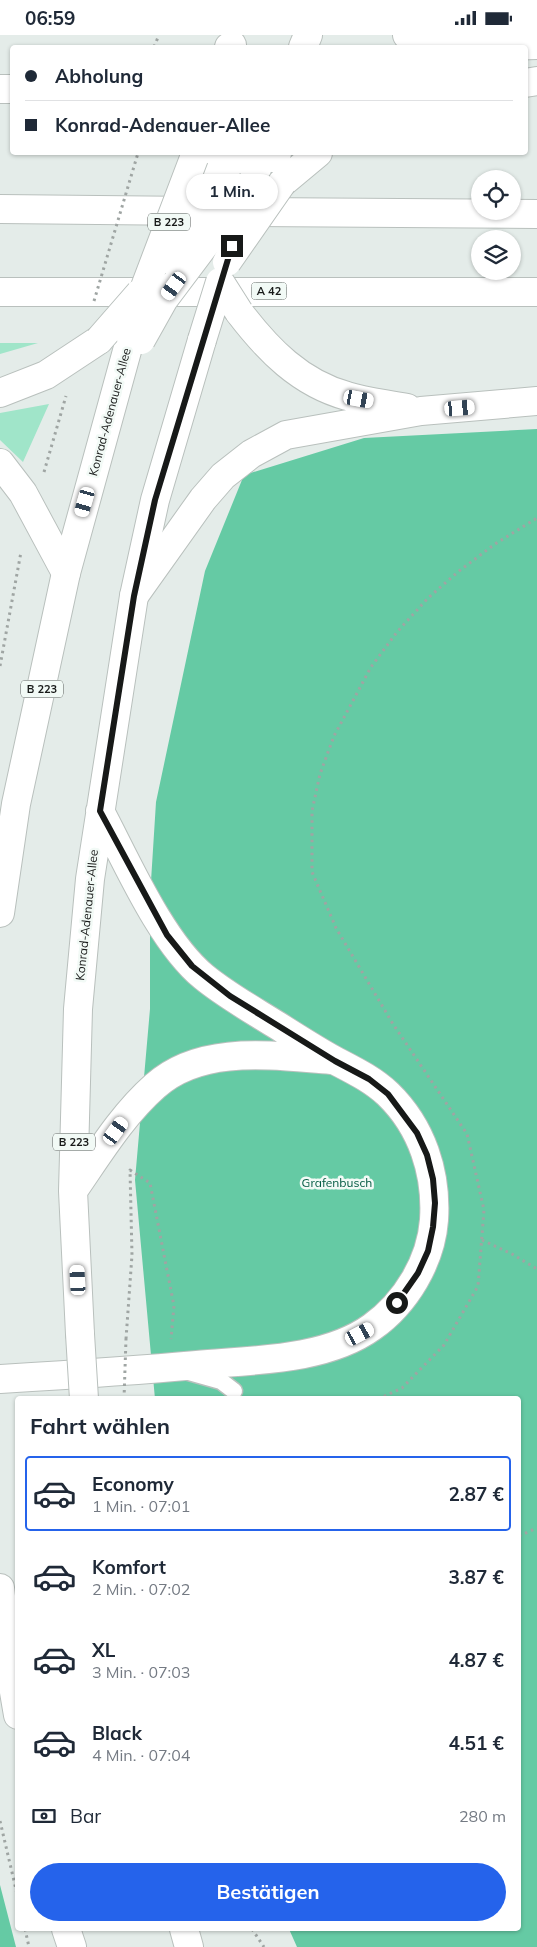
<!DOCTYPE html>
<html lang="de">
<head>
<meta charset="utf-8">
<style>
	body { margin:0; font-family:Mulish,sans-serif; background:#f2f2f3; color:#1f2937; height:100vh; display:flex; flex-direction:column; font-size:19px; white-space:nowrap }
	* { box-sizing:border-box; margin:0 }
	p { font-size:16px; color:#747a83 }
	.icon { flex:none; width:28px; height:28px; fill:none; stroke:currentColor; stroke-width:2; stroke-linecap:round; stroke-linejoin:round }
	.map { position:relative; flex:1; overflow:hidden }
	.drawer { position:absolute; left:15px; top:1361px; width:506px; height:535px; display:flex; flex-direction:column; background:#fff; border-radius:5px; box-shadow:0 1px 4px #0004 }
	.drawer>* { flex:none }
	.top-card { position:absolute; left:10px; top:10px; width:518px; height:110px; border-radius:5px; box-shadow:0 1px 4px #0004; display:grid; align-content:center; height:110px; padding:0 15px; background:#fff }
	.controls { position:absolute; left:471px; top:135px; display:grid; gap:10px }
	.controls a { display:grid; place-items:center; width:50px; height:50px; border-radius:50%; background:#fff; box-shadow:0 1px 4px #0004; font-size:25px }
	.end { position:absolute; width:22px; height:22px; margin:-11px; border:6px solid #171918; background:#fff; box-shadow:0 0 0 2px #fff }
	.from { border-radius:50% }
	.bubble { position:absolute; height:35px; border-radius:18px; background:#fff; box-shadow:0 1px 4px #0004; font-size:16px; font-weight:700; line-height:35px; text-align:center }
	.car { position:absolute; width:15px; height:30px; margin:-15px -8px; border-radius:6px; box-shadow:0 0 4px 1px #0007; background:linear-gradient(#fff 24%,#345 0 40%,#fff 0 76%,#345 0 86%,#fff 0) }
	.top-card b { display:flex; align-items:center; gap:18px; height:48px; font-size:19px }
	.top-card b+b { border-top:1px solid #e0e1e3 }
	.top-card i { width:12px; height:12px; background:#1f2937 }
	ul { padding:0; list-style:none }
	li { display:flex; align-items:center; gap:15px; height:75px; margin:0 10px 8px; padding:0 5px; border:2px solid transparent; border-radius:5px }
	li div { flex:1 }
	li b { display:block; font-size:19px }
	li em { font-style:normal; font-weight:700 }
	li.selected { border-color:#2563eb }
	li>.icon { width:45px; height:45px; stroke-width:1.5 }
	h2 { padding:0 15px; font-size:22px; line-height:60px }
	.pay { display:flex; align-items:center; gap:12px; height:55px; padding:0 15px; font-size:19px }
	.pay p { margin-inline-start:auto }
	.primary-button { display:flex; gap:10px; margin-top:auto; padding:10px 15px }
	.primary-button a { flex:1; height:58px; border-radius:30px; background:#2563eb; color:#fff; font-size:20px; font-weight:700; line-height:58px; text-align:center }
	.status { display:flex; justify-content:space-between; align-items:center; height:35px; padding:0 25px; background:#fff; direction:ltr }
	.status svg { height:14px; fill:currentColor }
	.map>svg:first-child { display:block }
	.green { fill:#a0e5c9 }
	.forest { fill:#65caa4 }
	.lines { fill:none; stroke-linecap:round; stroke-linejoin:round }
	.lane-casing { stroke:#b9c0bd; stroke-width:19 }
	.primary-casing { stroke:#b9c0bd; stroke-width:30 }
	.highway-casing { stroke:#b9c0bd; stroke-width:30 }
	.path { stroke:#9fa5a3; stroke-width:3; stroke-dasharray:2.5 4; stroke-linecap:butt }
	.lane { stroke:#fff; stroke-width:16 }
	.primary { stroke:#fff; stroke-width:28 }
	.highway { stroke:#fff; stroke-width:28 }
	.primary-bridge-casing { stroke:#b9c0bd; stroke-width:30; stroke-linecap:butt }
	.path-bridge { stroke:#9fa5a3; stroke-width:3; stroke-dasharray:2.5 4; stroke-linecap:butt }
	.primary-bridge { stroke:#fff; stroke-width:28 }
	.route { stroke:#171918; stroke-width:6 }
	.labels { text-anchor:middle; stroke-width:5; stroke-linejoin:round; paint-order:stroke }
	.shield { fill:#f2faf6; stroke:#595c5b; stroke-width:1 }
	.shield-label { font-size:11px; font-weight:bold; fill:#171918 }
	.street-label { font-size:12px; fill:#171918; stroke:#f2faf6 }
	.park-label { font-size:12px; fill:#045b43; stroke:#f2faf6 }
</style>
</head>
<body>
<div class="status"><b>06:59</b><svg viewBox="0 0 49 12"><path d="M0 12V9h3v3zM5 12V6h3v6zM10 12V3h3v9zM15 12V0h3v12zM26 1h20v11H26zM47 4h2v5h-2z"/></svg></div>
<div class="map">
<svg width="537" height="1912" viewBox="0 0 537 1912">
	<rect width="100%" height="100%" fill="#e4ece9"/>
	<!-- green -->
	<path class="green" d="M0 308H38L0 319Z
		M49 369 23 427 0 405V378Z"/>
	<!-- forest -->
	<path class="forest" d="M537 394V1912H297L289 1894H519V1364H155L135 1145 150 974V862L156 767 205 536 244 440 364 403Z
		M0 1850 16 1912H0Z"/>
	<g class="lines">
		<defs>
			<path id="lane" d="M189 1337 221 1346 234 1356"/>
			<path id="primary" d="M303 12 308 0
				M212 118V161
				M252 147 263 118
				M212 161 239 118
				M0 878 16 769 66 538 130 305
				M73 1156C98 1120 122 1080 155 1051 202 1009 274 1021 331 1025
				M80 1299 73 1156 78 974 90 844 134 561 155 465 202 305
				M0 1344C66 1340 131 1336 197 1330 251 1325 325 1326 372 1292 406 1268 431 1226 434 1185 437 1138 422 1092 388 1059 372 1044 353 1035 334 1025 314 1014 294 1001 275 989 251 974 226 960 204 942 161 907 126 825 100 776
				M0 1553 8 1622"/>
			<path id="highway" d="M407 0C430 12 453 12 479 12
				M229 12 232 10
				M482 12 537 10
				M525 48 537 46
				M0 54H12
				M272 123 277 118
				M282 148 318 118
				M0 174 196 176
				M241 177 537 179
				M0 257H537
				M239 277C268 315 300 348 347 361 366 367 388 369 407 373
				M0 358 46 340 99 305
				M0 428 23 458 66 538
				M134 561 203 464 223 441 251 419 286 400 421 376 537 366
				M8 1622 18 1680
				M66 1894 72 1912
				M184 1894 189 1912"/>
		</defs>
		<!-- lane casing -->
		<use href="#lane" class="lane-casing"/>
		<!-- primary casing -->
		<use href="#primary" class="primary-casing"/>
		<!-- highway casing -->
		<use href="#highway" class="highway-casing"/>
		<!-- path -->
		<path class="path" d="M154 12 159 0
			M44 437 66 361
			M0 631 21 517
			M482 1205 512 1219 537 1234
			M126 1304 132 1220 130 1135 150 1148 174 1271 171 1304
			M378 1364 402 1353 444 1310 478 1251 484 1175 467 1099 393 989 336 893 312 837V776L320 739 334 701 371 632 397 597 428 563 459 536 495 509 537 483
			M519 1501 537 1493
			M0 1786 18 1863
			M25 1894 29 1912
			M252 1894 264 1912"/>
		<!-- lane -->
		<use href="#lane" class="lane"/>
		<!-- primary -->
		<use href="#primary" class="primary"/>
		<!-- highway -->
		<use href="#highway" class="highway"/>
		<defs>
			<path id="primary-bridge" d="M166 224 212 161
				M227 227 282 148
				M220 247 239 277
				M131 303 145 252 194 123
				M99 305 140 258
				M141 305 164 264 252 147
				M202 305 220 247
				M80 1299 84 1364"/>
		</defs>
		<!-- primary-bridge casing -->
		<use href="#primary-bridge" class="primary-bridge-casing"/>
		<!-- path-bridge -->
		<path class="path-bridge" d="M94 266 138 118
			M124 1364 126 1304"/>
		<!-- primary-bridge -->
		<use href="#primary-bridge" class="primary-bridge"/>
	</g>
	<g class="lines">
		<!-- route -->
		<path class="route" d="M232 211 155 465 134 561 100 776 167 900 192 931 230 961 335 1026 369 1044 388 1059 417 1098 427 1120 433 1144 435 1168 433 1192 428 1216 418 1238 397 1268"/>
	</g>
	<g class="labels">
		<!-- shield labels -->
		<g class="shield">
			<rect x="148" y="178.5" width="42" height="17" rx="4"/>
			<rect x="251.5" y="247.5" width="35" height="17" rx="4"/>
			<rect x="21" y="645.5" width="42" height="17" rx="4"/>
			<rect x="53" y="1098.5" width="42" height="17" rx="4"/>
		</g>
		<g class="shield-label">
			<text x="169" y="191">B 223</text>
			<text x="269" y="260">A 42</text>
			<text x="42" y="658">B 223</text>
			<text x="74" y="1111">B 223</text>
		</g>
		<!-- street labels -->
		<g class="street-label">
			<text transform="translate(110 377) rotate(-75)" y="4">Konrad-Adenauer-Allee</text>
			<text transform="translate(87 880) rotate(-84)" y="4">Konrad-Adenauer-Allee</text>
		</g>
		<!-- park labels -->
		<g class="park-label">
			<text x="337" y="1152">Grafenbusch</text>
		</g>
	</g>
</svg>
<div class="controls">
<a><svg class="icon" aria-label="locate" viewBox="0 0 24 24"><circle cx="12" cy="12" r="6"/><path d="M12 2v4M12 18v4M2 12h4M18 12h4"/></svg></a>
<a><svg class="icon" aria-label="layers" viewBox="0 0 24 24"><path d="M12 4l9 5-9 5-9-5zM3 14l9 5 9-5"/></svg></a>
</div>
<i class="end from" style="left:397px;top:1268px"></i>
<i class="end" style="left:232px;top:211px"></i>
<div class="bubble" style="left:186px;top:139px;width:92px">1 Min.</div>
<i class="car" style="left:174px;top:251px;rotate:216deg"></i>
<i class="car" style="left:359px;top:364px;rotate:100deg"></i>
<i class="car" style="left:460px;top:373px;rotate:85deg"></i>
<i class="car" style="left:85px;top:467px;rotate:196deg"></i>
<i class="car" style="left:116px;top:1096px;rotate:36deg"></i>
<i class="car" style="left:78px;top:1245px;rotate:357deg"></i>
<i class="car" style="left:360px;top:1299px;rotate:62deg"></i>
<div class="top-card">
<b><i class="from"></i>Abholung</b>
<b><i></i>Konrad-Adenauer-Allee</b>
</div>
<section class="drawer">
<h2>Fahrt wählen</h2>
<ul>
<li class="selected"><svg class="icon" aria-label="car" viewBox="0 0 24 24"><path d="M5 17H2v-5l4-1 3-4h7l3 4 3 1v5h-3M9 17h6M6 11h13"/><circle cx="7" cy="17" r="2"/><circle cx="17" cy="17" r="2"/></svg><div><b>Economy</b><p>1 Min. · 07:01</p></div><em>2.87 €</em></li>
<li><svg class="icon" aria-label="car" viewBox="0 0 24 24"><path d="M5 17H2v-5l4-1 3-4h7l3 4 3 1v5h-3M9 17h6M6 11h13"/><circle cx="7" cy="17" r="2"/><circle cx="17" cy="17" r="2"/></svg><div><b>Komfort</b><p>2 Min. · 07:02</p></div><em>3.87 €</em></li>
<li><svg class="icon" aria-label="car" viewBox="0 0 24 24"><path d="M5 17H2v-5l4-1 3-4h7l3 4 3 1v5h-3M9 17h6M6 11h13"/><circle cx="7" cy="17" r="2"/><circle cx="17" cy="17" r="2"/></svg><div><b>XL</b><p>3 Min. · 07:03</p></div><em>4.87 €</em></li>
<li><svg class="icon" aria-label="car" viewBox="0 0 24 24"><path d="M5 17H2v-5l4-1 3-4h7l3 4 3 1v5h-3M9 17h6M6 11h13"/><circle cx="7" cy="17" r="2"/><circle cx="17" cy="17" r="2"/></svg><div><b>Black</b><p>4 Min. · 07:04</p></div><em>4.51 €</em></li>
</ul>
<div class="pay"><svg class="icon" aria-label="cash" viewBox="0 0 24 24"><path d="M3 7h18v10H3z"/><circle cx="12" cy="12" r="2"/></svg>Bar<p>280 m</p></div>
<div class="primary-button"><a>Bestätigen</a></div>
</section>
</div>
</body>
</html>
